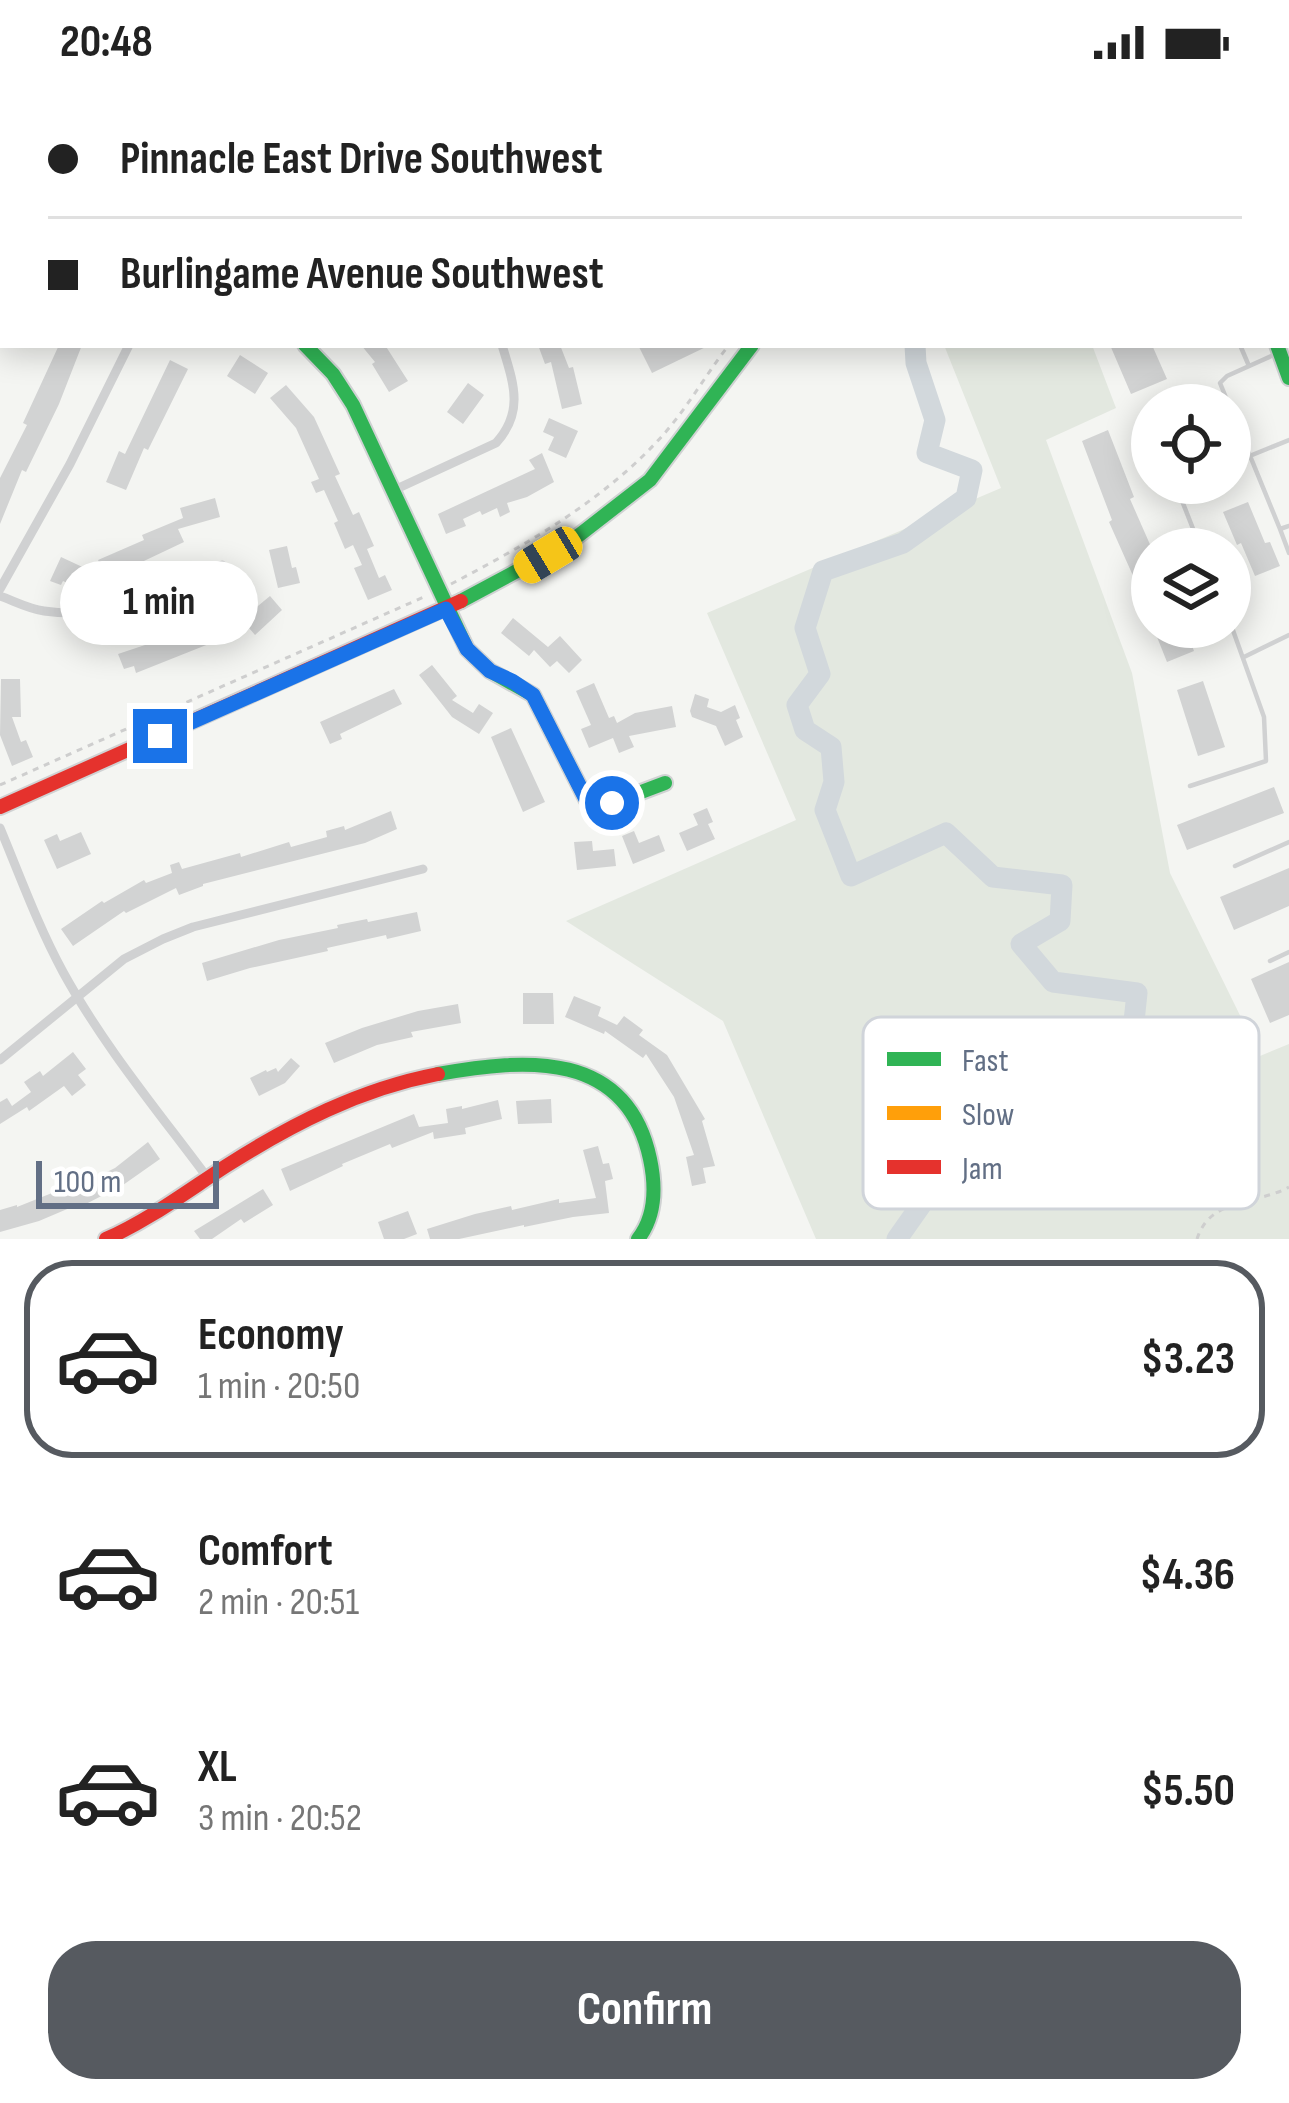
<!DOCTYPE html>
<html lang="en">
<head>
<meta charset="utf-8">
<style>
	body { margin:0; font-family:"Sofia Sans Condensed",sans-serif; background:#f2f2f2; color:#222; height:100vh; display:flex; flex-direction:column; font-size:45px; white-space:nowrap }
	* { box-sizing:border-box; margin:0 }
	p { font-size:39px; color:#767676 }
	.icon { flex:none; width:66px; height:66px; fill:none; stroke:currentColor; stroke-width:2; stroke-linecap:round; stroke-linejoin:round }
	.map { position:relative; height:1155px; overflow:hidden }
	.side { display:flex; flex-direction:column; background:#fff; flex:1 }
	.side>* { flex:none }
	.hud { position:absolute; left:0px; top:0px; width:1290px; height:264px; box-shadow:0 6px 30px #0003; display:grid; align-content:center; height:264px; padding:0 48px; background:#fff }
	.controls { position:absolute; left:1131px; top:300px; display:grid; gap:24px }
	.controls a { display:grid; place-items:center; width:120px; height:120px; border-radius:50%; background:#fff; box-shadow:0 6px 30px #0003; font-size:60px }
	.scale { position:absolute; left:36px; bottom:30px; width:183px; box-sizing:border-box; padding-left:12px; border:6px solid #626f85; border-top:0; font-size:33px; line-height:42px; white-space:nowrap; color:#626f85; -webkit-text-stroke:9px #fff; paint-order:stroke }
	.end { position:absolute; width:54px; height:54px; margin:-27px; border:15px solid #1a73e8; background:#fff; box-shadow:0 0 0 6px #fff }
	.from { border-radius:50% }
	.bubble { position:absolute; height:84px; border-radius:42px; background:#fff; box-shadow:0 6px 30px #0003; font-size:39px; font-weight:700; line-height:84px; text-align:center }
	.car { position:absolute; width:36px; height:72px; margin:-36px -18px; border-radius:15px; box-shadow:0 0 9px 3px #0007; background:linear-gradient(#f5c518 24%,#345 0 40%,#f5c518 0 76%,#345 0 86%,#f5c518 0) }
	.hud b { display:flex; align-items:center; gap:42px; height:114px; font-size:45px }
	.hud b+b { border-top:3px solid #e0e0e0 }
	.hud i { width:30px; height:30px; background:#222 }
	ul { padding:21px 0 0; list-style:none }
	li { display:flex; align-items:center; gap:36px; height:198px; margin:0 24px 18px; padding:0 24px; border:6px solid transparent; border-radius:48px }
	li div { flex:1 }
	li b { display:block; font-size:45px }
	li em { font-style:normal; font-weight:700 }
	li.current { border-color:#565a60 }
	li>.icon { width:108px; height:108px; stroke-width:1.5 }
	.action { display:flex; gap:24px; margin-top:auto; padding:24px 48px }
	.action a { flex:1; height:138px; border-radius:48px; background:#565a60; color:#fff; font-size:48px; font-weight:700; line-height:138px; text-align:center }
	.status { display:flex; justify-content:space-between; align-items:center; height:84px; padding:0 60px; background:#fff; direction:ltr }
	.status svg { height:33px; fill:currentColor }
	.map>svg:first-child { display:block }
	.green { fill:#e3e8e0 }
	.lines { fill:none; stroke-linecap:round; stroke-linejoin:round }
	.river { stroke:#d2d8dc; stroke-width:21 }
	.building { fill:#d2d3d3 }
	.fast-casing { stroke:#d0d2d3; stroke-width:18 }
	.slow-casing { stroke:#d0d2d3; stroke-width:18 }
	.jam-casing { stroke:#d0d2d3; stroke-width:18 }
	.path { stroke:#cecece; stroke-width:3; stroke-dasharray:6 6; stroke-linecap:butt }
	.lane { stroke:#d0d1d2; stroke-width:4.5 }
	.street { stroke:#d0d1d2; stroke-width:9 }
	.fast { stroke:#30b455; stroke-width:14 }
	.slow { stroke:#ff9f0a; stroke-width:14 }
	.jam { stroke:#e5322d; stroke-width:14 }
	.route { stroke:#1a73e8; stroke-width:15 }
	.key { fill:#fff; stroke:#d0d4da; stroke-width:3 }
	.key-label { font-size:33px; fill:#626f85 }
</style>
</head>
<body>
<div class="status"><b>20:48</b><svg viewBox="0 0 49 12"><path d="M0 12V9h3v3zM5 12V6h3v6zM10 12V3h3v9zM15 12V0h3v12zM26 1h20v11H26zM47 4h2v5h-2z"/></svg></div>
<div class="map">
<svg width="1289" height="1155" viewBox="0 0 1289 1155">
	<rect width="100%" height="100%" fill="#f4f5f2"/>
	<!-- green -->
	<path class="green" d="M944 261H1092L1116 324 1046 356 1132 589 1170 789 1260 972 1289 960V1155H816L723 937 566 837 796 736 707 529 1001 404Z"/>
	<g class="lines">
		<!-- river -->
		<path class="river" d="M1083 3 1084 0
			M897 1155 940 1094 976 1024 1029 1046 1062 1054 1088 992 1133 947 1137 909 1053 898 1021 860 1060 837 1062 801 993 793 946 749 851 792 825 726 834 698 831 663 805 646 797 621 820 590 805 544 823 487 903 459 966 414 972 386 927 369 935 336 916 279 915 261"/>
	</g>
	<!-- building -->
	<path class="building" d="M59 261H82L59 320 26 388 22 386 0 440V394L27 341 23 339Z
		M361 261H385L408 297 389 308 372 280 375 278Z
		M538 261H560L569 284 573 283 582 320 562 325 551 278 545 280Z
		M638 261H710L652 289Z
		M1110 261H1152L1167 295 1131 310Z
		M240 271 268 289 255 310 227 292Z
		M170 276 188 285 148 366 144 364 126 406 106 398 119 367 125 370Z
		M468 299 484 311 463 340 447 328Z
		M286 301 314 333 340 390 335 392 353 431 359 428 374 462 367 465 379 494 385 491 392 506 368 516 354 484 362 481 353 461 345 465 334 439 338 437 324 406 316 409 311 398 319 395 296 344 270 314Z
		M549 334 578 347 566 374 548 366 554 353 543 348Z
		M1108 346 1134 413 1130 415 1152 465V496L1138 503 1109 438 1112 436 1082 357Z
		M542 369 554 398 527 413 507 419 510 428 500 433 497 424 482 431 480 427 463 435 466 442 446 450 438 430 535 385 529 376Z
		M215 414 220 433 178 445 184 458 106 495 98 476 144 456 142 451 183 434 180 424Z
		M1248 418 1265 459 1270 458 1280 482 1255 492 1241 459 1237 461 1223 428Z
		M287 462 292 484 296 483 300 499 278 504 269 466Z
		M61 473 91 487 83 506 63 497 61 501 50 497Z
		M270 512 282 526 255 551 249 544 136 589 134 582 124 585 118 570 157 557 156 554 170 547 173 554 195 544 194 541 208 535 211 541 230 532 232 539 249 524 252 527Z
		M513 534 548 563 560 552 582 576 569 589 557 577 550 583 534 566 529 572 501 549Z
		M1153 543H1185L1194 567 1167 578Z
		M432 581 457 612 452 616 473 629 479 620 493 629 479 650 452 633 419 591Z
		M1 595H20L21 633H12L21 658 26 656 33 673 12 682 0 651Z
		M1203 597 1225 663 1198 672 1177 606Z
		M594 599 609 634 614 632 617 639 635 629 672 622 676 643 629 652 634 663 619 669 613 654 589 664 581 645 591 641 576 607Z
		M394 605 402 620 340 650 342 655 330 660 320 638Z
		M695 610 709 615 707 623 721 628 735 621 740 634 736 636 743 653 725 662 716 642 692 633 690 627Z
		M511 644 545 718 523 728 491 653Z
		M1274 703 1284 729 1187 766 1177 741Z
		M707 724 713 738 708 740 715 755 687 767 679 749 698 741 693 730Z
		M391 727 397 745 365 759 203 800V802L179 811 176 804 126 829 124 827 73 862 61 845 102 817 104 819 144 796 146 799 172 789 170 781 179 778 182 785 240 769 241 773 289 758 291 763 327 753 326 747 344 742 345 746Z
		M634 747 639 759 659 751 665 767 633 780 622 752Z
		M81 748 91 770 57 785 44 756 57 750 60 757Z
		M592 757 593 767 614 765 616 782 577 786 574 758Z
		M1289 784V822L1234 846 1220 813Z
		M417 828 421 847 387 855 386 851 327 864 328 867 250 884 207 897 202 879 279 856 338 844 337 841 367 835 368 838Z
		M1289 878V931L1270 939 1251 895Z
		M523 909H553L554 940H523Z
		M574 912 601 923 598 932 617 941 624 932 643 946 639 951 667 971 705 1035 702 1037 715 1082 703 1084 706 1099 692 1102 686 1073 694 1071 674 1013 646 970 643 974 605 947 604 950 565 933Z
		M458 920 461 939 411 948 413 953 377 961 334 979 325 959 362 944 418 927Z
		M73 968 86 985 78 991 86 1001 72 1012 64 1002 29 1027 27 1023 0 1040V1018L7 1014 12 1022 31 1008 24 998 40 987 43 992Z
		M291 974 300 982 285 999 259 1012 250 994 266 986 267 988 276 984 278 988Z
		M551 1015 552 1039 518 1040 516 1017Z
		M498 1016 502 1035 465 1044 466 1050 434 1055 433 1048 392 1064 390 1060 342 1080 343 1082 290 1107 281 1085 414 1030 419 1043 448 1039 446 1025 462 1022V1025Z
		M148 1058 160 1075 123 1101 80 1123 79 1120 39 1137 0 1148V1126L17 1121V1123L62 1105 64 1109 115 1084Z
		M598 1062 603 1080 609 1079 613 1095 605 1097 609 1129 573 1133 524 1143V1141L459 1155H430L427 1145 475 1130 511 1122 512 1126 559 1115V1119L596 1114 583 1066Z
		M263 1105 273 1121 244 1139 241 1135 212 1155H200L194 1147Z
		M408 1127 417 1150 404 1155H384L378 1138Z"/>
	<g class="lines">
		<defs>
			<path id="fast" d="M1172 0 1173 3
				M1197 0 1199 3
				M1287 222 1289 227
				M305 261 333 290 353 321 467 565 490 587 533 611 586 715 592 720 612 719 665 699
				M1277 261 1289 294
				M461 517 569 459 650 396 752 261
				M438 990C526 974 627 966 650 1075 656 1103 656 1132 638 1155"/>
			<path id="slow" d="M1245 3 1253 0"/>
			<path id="jam" d="M0 723 461 517
				M106 1155C149 1136 186 1108 226 1082 292 1040 360 1005 438 990"/>
		</defs>
		<!-- fast casing -->
		<use href="#fast" class="fast-casing"/>
		<!-- slow casing -->
		<use href="#slow" class="slow-casing"/>
		<!-- jam casing -->
		<use href="#jam" class="jam-casing"/>
		<!-- path -->
		<path class="path" d="M451 500C526 461 606 415 663 351 688 323 706 290 729 261
			M0 701 426 512
			M1197 1155C1210 1113 1257 1121 1289 1103"/>
		<!-- lane -->
		<path class="lane" d="M779 0 780 3
			M705 3 706 0
			M1287 106 1289 111
			M1240 261 1249 282
			M1229 321 1220 299 1227 292 1278 269
			M1230 323 1280 445 1289 442
			M1146 328 1152 343
			M1230 380 1289 356
			M1175 399 1201 465
			M1280 445 1289 469
			M1244 573 1289 551
			M1190 702 1266 677 1264 633 1230 538
			M1235 782 1289 758
			M1270 877 1289 868"/>
		<!-- street -->
		<path class="street" d="M428 0 429 3
			M890 0 891 3
			M76 3V0
			M0 106 3 108
			M392 407 496 359C525 327 513 298 502 261
			M0 505 70 380 129 261
			M0 512C14 517 29 525 44 527 113 537 161 509 222 481
			M0 744C20 792 38 842 63 888 103 961 157 1026 207 1093
			M0 976 124 875 163 855 193 843 423 785"/>
		<!-- fast -->
		<use href="#fast" class="fast"/>
		<!-- slow -->
		<use href="#slow" class="slow"/>
		<!-- jam -->
		<use href="#jam" class="jam"/>
	</g>
	<g class="lines">
		<!-- route -->
		<path class="route" d="M160 652 446 525 467 565 490 587 512 597 533 611 586 715 592 721 612 719"/>
	</g>
	<!-- legend -->
	<rect x="863" y="933" width="396" height="192" rx="18" class="key"/>
	<rect x="887" y="968" width="54" height="14" fill="#30b455"/>
	<rect x="887" y="1022" width="54" height="14" fill="#ff9f0a"/>
	<rect x="887" y="1076" width="54" height="14" fill="#e5322d"/>
	<g class="key-label">
		<text x="962" y="987">Fast</text>
		<text x="962" y="1041">Slow</text>
		<text x="962" y="1095">Jam</text>
	</g>
</svg>
<div class="controls">
<a><svg class="icon" aria-label="locate" viewBox="0 0 24 24"><circle cx="12" cy="12" r="6"/><path d="M12 2v4M12 18v4M2 12h4M18 12h4"/></svg></a>
<a><svg class="icon" aria-label="layers" viewBox="0 0 24 24"><path d="M12 4l9 5-9 5-9-5zM3 14l9 5 9-5"/></svg></a>
</div>
<div class="scale">100 m</div>
<i class="end from" style="left:612px;top:719px"></i>
<i class="end" style="left:160px;top:652px"></i>
<div class="bubble" style="left:60px;top:477px;width:198px">1 min</div>
<i class="car" style="left:548px;top:471px;rotate:239deg"></i>
<div class="hud">
<b><i class="from"></i>Pinnacle East Drive Southwest</b>
<b><i></i>Burlingame Avenue Southwest</b>
</div>
</div>
<section class="side">
<ul>
<li class="current"><svg class="icon" aria-label="car" viewBox="0 0 24 24"><path d="M5 17H2v-5l4-1 3-4h7l3 4 3 1v5h-3M9 17h6M6 11h13"/><circle cx="7" cy="17" r="2"/><circle cx="17" cy="17" r="2"/></svg><div><b>Economy</b><p>1 min · 20:50</p></div><em>$3.23</em></li>
<li><svg class="icon" aria-label="car" viewBox="0 0 24 24"><path d="M5 17H2v-5l4-1 3-4h7l3 4 3 1v5h-3M9 17h6M6 11h13"/><circle cx="7" cy="17" r="2"/><circle cx="17" cy="17" r="2"/></svg><div><b>Comfort</b><p>2 min · 20:51</p></div><em>$4.36</em></li>
<li><svg class="icon" aria-label="car" viewBox="0 0 24 24"><path d="M5 17H2v-5l4-1 3-4h7l3 4 3 1v5h-3M9 17h6M6 11h13"/><circle cx="7" cy="17" r="2"/><circle cx="17" cy="17" r="2"/></svg><div><b>XL</b><p>3 min · 20:52</p></div><em>$5.50</em></li>
</ul>
<div class="action"><a>Confirm</a></div>
</section>
</body>
</html>
